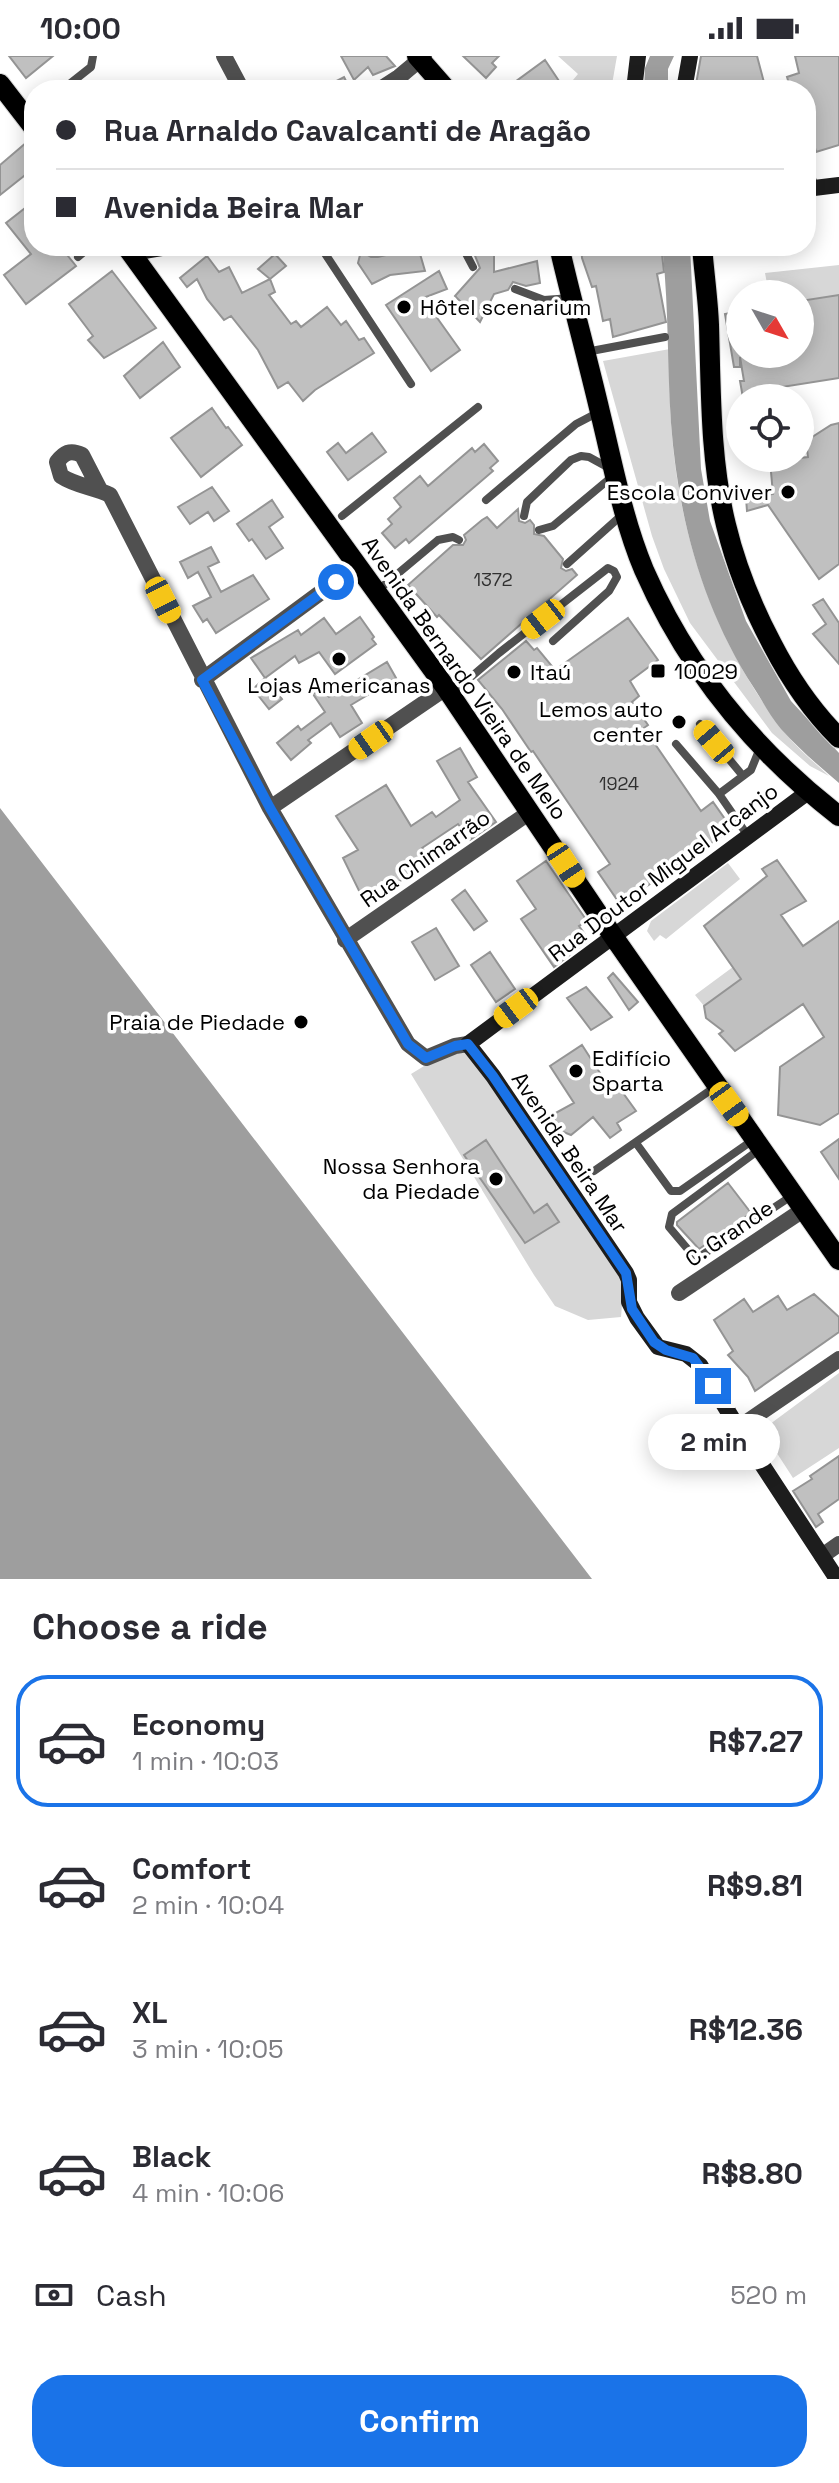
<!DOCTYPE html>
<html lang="en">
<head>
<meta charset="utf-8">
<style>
	body { margin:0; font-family:"Space Grotesk",sans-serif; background:#f2f2f3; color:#2b2b33; height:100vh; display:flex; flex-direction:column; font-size:30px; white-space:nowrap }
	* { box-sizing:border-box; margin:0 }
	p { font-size:26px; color:#7c7c81 }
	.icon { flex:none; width:44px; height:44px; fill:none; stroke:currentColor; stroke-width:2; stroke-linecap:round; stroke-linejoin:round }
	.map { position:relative; height:1523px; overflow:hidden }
	.sheet { display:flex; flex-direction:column; background:#fff; flex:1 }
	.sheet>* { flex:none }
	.guide { position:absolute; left:24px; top:24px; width:792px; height:176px; border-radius:32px; box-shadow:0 4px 20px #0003; display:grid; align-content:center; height:176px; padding:0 32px; background:#fff }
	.needle { width:52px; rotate:129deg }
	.buttons { position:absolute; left:726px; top:224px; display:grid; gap:16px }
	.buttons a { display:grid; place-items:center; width:88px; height:88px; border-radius:50%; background:#fff; box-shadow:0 4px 20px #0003; font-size:40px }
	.end { position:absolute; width:36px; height:36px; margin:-18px; border:10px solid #1a73e8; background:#fff; box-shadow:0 0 0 4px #fff }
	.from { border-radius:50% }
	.bubble { position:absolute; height:56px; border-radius:28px; background:#fff; box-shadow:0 4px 20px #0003; font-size:26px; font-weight:700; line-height:56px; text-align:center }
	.car { position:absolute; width:24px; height:48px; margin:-24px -12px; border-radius:10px; box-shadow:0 0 6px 2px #0007; background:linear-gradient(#f5c518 24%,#345 0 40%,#f5c518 0 76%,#345 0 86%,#f5c518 0) }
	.guide b { display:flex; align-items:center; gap:28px; height:76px; font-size:30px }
	.guide b+b { border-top:2px solid #e1e1e2 }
	.guide i { width:20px; height:20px; background:#2b2b33 }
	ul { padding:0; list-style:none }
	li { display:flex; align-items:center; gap:24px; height:132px; margin:0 16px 12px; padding:0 16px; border:4px solid transparent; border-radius:32px }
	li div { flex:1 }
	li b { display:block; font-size:30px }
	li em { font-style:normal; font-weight:700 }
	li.active { border-color:#1a73e8 }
	li>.icon { width:72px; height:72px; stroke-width:1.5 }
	h2 { padding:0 32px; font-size:36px; line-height:96px }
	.pay { display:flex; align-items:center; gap:20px; height:88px; padding:0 32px; font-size:30px }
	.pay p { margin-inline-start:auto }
	.action { display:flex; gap:16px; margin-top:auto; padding:16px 32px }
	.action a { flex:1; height:92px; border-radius:32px; background:#1a73e8; color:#fff; font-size:32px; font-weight:700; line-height:92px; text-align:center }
	.status { display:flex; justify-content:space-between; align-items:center; height:56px; padding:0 40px; background:#fff; direction:ltr }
	.status svg { height:22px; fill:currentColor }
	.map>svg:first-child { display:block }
	.green { fill:#d7d7d7 }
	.water { fill:#9e9e9e }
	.building { fill:#c0c0c0; stroke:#949494; stroke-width:2 }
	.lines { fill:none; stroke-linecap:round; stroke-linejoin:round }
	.primary-casing { stroke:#dbdbdb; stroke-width:22 }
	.lane { stroke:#505050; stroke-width:8 }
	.street { stroke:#505050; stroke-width:16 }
	.secondary { stroke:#1d1d1d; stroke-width:16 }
	.primary { stroke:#000; stroke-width:20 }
	.route { stroke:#1a73e8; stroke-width:10 }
	.poi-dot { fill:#000; stroke:#fff; stroke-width:3 }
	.labels { text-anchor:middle; stroke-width:7; stroke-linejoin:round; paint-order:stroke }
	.number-label { font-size:18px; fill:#303030 }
	.poi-label { font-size:22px; fill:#000; stroke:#fff; text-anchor:start }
	.street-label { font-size:22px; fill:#000; stroke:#fff }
</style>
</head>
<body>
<div class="status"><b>10:00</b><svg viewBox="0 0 49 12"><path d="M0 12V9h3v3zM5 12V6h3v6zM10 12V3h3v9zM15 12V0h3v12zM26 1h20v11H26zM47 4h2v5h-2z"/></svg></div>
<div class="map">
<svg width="839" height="1523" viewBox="0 0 839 1523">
	<rect width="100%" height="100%" fill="#fff"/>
	<!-- green -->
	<path class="green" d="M558 0H617L611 34H572L568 30 578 18Z
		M839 209V239L800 245V238H769L765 217Z
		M670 293C670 317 669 342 671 366 678 477 712 578 778 668 792 688 812 704 829 720L810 710 772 677 690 567 664 513 652 480 603 305Z
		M728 807 740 823 666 883 660 879 654 885 647 875 651 865Z
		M737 908 746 920 704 950 695 939Z
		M452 993 470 997 624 1225 621 1261 588 1264 555 1250 534 1219 411 1018Z
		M839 1317V1392L793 1422 762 1374Z"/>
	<!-- water -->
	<path class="water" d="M650 0H674L668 13V34H644L645 12Z
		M662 190H690L701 413 710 465 746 565 791 645 839 697V727C819 710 799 693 781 673 771 661 763 646 754 632 702 552 678 461 671 367 667 308 669 249 662 190Z
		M0 752 592 1523H0Z"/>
	<!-- building -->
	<path class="building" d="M9 0H53L26 22Z
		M341 0H386L395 10 373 19 368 11 354 24Z
		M463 0H499L492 7 496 11 486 22Z
		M701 0H757L766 34H695Z
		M795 0H839V89L816 96 815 92 810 93 806 80V34H791L787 21 799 17Z
		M545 4 565 34H504Z
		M344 21 349 31 343 34H319Z
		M27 86 34 96V112L0 139V109Z
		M34 145V190H60L76 210 26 248 4 219 31 198 6 167Z
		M471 190H494V216L537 205 540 227 526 230 513 226 508 234 494 238 480 266 455 240 480 212Z
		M581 190H661L664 216 657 218 666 266 613 281 610 263 603 265 596 230 592 231 582 202Z
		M418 191 425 215 390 219 372 228 358 207 361 195 371 201H378Z
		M275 198 286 210 270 223 258 213Z
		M207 200 219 216 229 211 242 237 270 223 275 236 269 239 291 268 296 265 301 271 327 251 341 269 346 265 359 284 364 282 374 297 315 334 303 345 288 326 278 332 258 294 231 260 224 264 207 243 197 223 187 231 180 222Z
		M112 215 156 272 104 302 88 284 93 280 69 248Z
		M439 215 447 233 423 242 460 294 431 315 386 249Z
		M839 239V322L769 333 770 342H743L740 325H744L740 301V311H734L725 258 740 255V298H800V245Z
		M163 286 180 311 140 342 124 320Z
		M212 352 226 372 228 371 242 389 201 421 171 382Z
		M839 367V508L819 523 768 449 747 455 746 442 773 438 770 405 808 401 806 385 831 369Z
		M372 377 386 396 348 424 327 396 338 387 346 397Z
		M484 388 498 405 490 412 493 415 409 487 406 483 395 492 382 477 392 468 388 463 401 451 394 442 420 420 428 430 472 392 475 396Z
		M212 431 229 455 214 465 208 456 190 468 178 451Z
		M272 444 283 461 269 471 283 492 266 503 252 483 249 485 237 468Z
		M518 453 519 465 525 467 530 464 534 469V478L544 480 563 503 561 512 566 515 572 513 577 519 481 603 439 559 437 561 408 529 453 489H463L466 484 464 479 482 464 487 461 497 472Z
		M211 491 219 506 208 511 221 536 253 519 269 543 216 577 207 563 203 566 193 550 211 541 198 516 188 522 180 506Z
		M823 543 839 567V608L813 578 826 568 813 549Z
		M360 561 374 581 372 583 376 588 335 618 319 596 299 607 295 600 265 622 251 602 298 574 301 579 324 562 336 578Z
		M628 562 658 604 630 625 639 640 632 646 648 669 644 672 701 755 713 746 732 773 620 848 598 816 610 808 533 695 531 696 502 653 478 624 526 585 534 594 537 592 555 614Z
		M387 606 396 622 351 649 362 667 340 681 331 667 308 684 311 687 291 704 277 687 298 670 301 674 325 656 313 638 322 632 329 641Z
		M265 622 282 643 269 653 253 633Z
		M460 692 477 721 468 726 496 766 470 784 458 768 422 792 431 805 391 831 392 833 365 847 343 802 358 794 336 760 386 729 411 770 432 756 436 761 460 744 437 705Z
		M777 804 806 845 781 859 803 890 839 865V1057L820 1069 778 1059 780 1011 824 981 803 948 735 995 719 978 723 975 706 962 704 950 741 923 704 870 767 820 762 813Z
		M546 805 587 865 579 870 589 884 554 911 521 863 536 853 517 825Z
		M465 834 487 865 474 874 452 844Z
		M436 872 459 910 435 924 412 886Z
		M490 896 515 933 496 946 471 909Z
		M613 917 638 946 629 954 608 922Z
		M586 931 612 961 591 974 567 942Z
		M582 989 611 1034 618 1030 636 1055 617 1067 621 1074 610 1082 593 1061 571 1079 561 1075 552 1059 574 1047 550 1010Z
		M839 1083V1123L821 1096Z
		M486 1084 534 1157 547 1148 559 1166 525 1187 464 1099Z
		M728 1127 751 1157 699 1193 677 1169V1166Z
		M814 1238 839 1261V1276L755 1335 748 1321 728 1299 733 1295 714 1264 744 1243 753 1256 778 1240 787 1254Z
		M839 1400V1443L818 1458 823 1466 816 1471 793 1435 812 1423 810 1420Z"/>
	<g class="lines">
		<defs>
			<path id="primary" d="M417 0 447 34
				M0 28 34 72
				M126 190 446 632 613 880 839 1204
				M559 190C572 246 587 301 600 356 613 409 623 464 644 514 687 612 755 695 839 760
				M702 190C704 216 708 243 709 269 711 336 710 404 726 469 736 511 752 550 772 588 790 623 811 654 839 682"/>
		</defs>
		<!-- primary casing -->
		<use href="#primary" class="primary-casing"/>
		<!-- lane -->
		<path class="lane" d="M399 21 408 34
			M62 34 91 11 93 0
			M806 103 815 132
			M320 190 411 328
			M462 190 473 211
			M78 201 91 190
			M515 233 544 244 571 242
			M586 296 665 281
			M486 444 576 368 599 356
			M342 460 478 351
			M524 460 527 446 571 404 581 400 589 401 609 412
			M539 474 553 470 614 419
			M567 508 623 458
			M377 535 438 484 453 481 459 484
			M450 639 499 597 608 512 614 515 617 521 609 535 553 585
			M700 668 743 720
			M676 688 719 738 751 714 760 692
			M719 738 748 780
			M636 1087 671 1135H680L753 1084
			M760 1093 672 1158 669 1171 691 1197 699 1201 793 1139
			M594 1115 715 1031"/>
		<!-- street -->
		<path class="street" d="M224 0 242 34
			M379 34 399 21 424 0
			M100 434 82 399C70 393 64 397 57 406L61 420C76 430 94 431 110 439L270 752 408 988 426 1002 455 990 468 988
			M202 624 358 509
			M270 752 446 632
			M345 884 530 756
			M679 1237 803 1154
			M738 1372 839 1303
			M822 1500 839 1488"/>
		<!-- secondary -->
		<path class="secondary" d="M634 34 638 0
			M684 34 690 0
			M806 133 839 129
			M132 197 174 190
			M808 736 468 988 493 1020 626 1217 629 1224V1246L637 1262 658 1291 686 1298 700 1309 738 1372 837 1523"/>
		<!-- primary -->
		<use href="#primary" class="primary"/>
	</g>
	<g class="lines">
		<!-- route -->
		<path class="route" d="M336 526 202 624 270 752 408 988 426 1002 455 990 468 988 493 1020 626 1217 632 1253 654 1286 666 1294 693 1302 713 1330"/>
	</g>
	<!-- markers -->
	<g class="poi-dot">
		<circle cx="404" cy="251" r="8"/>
		<circle cx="788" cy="436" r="8"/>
		<circle cx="339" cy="603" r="8"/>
		<rect x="650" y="607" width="16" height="16" rx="4"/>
		<circle cx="514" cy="616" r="8"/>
		<circle cx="679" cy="666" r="8"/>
		<circle cx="301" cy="966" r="8"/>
		<circle cx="576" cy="1015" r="8"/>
		<circle cx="496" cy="1123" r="8"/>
	</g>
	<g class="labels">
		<!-- number labels -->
		<g class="number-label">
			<text x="493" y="530">1372</text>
			<text x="619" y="734">1924</text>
		</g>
		<!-- poi labels -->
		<g class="poi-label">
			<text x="420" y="259">Hôtel scenarium</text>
			<text x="772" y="444" text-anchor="end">Escola Conviver</text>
			<text x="674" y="623">10029</text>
			<text x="530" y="624">Itaú</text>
			<text x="339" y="637" text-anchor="middle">Lojas Americanas</text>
			<text x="663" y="661" text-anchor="end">Lemos auto<tspan x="663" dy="25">center</tspan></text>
			<text x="285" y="974" text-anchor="end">Praia de Piedade</text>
			<text x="592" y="1010">Edifício<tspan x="592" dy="25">Sparta</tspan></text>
			<text x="480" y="1118" text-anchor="end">Nossa Senhora<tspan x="480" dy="25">da Piedade</tspan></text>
		</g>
		<!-- street labels -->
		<g class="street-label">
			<text transform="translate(465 622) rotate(55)" y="8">Avenida Bernardo Vieira de Melo</text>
			<text transform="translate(425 802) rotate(-35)" y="8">Rua Chimarrão</text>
			<text transform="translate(663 816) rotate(-37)" y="8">Rua Doutor Miguel Arcanjo</text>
			<text transform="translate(570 1096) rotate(56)" y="8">Avenida Beira Mar</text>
			<text transform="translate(729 1177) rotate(-34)" y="8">C. Grande</text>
		</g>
	</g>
</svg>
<div class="buttons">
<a><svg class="needle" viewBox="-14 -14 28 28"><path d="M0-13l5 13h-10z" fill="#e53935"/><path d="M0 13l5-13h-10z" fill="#7c7c81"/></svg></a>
<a><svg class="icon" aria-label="locate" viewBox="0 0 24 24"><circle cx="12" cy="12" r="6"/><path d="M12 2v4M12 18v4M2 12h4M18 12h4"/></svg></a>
</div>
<i class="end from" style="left:336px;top:526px"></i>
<i class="end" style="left:713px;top:1330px"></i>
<div class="bubble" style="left:648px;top:1358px;width:132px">2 min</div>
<i class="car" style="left:163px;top:544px;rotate:153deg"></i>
<i class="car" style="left:543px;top:563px;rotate:232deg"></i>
<i class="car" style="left:371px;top:684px;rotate:235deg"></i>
<i class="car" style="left:714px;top:686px;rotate:320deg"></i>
<i class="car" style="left:566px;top:809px;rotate:147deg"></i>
<i class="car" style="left:516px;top:952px;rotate:233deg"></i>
<i class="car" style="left:729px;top:1048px;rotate:144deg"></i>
<div class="guide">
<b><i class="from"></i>Rua Arnaldo Cavalcanti de Aragão</b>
<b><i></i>Avenida Beira Mar</b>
</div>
</div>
<section class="sheet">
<h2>Choose a ride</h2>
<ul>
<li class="active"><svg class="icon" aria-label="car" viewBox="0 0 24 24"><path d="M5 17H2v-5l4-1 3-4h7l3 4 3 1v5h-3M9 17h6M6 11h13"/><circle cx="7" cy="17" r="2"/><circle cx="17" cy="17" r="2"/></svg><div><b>Economy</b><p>1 min · 10:03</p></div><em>R$7.27</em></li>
<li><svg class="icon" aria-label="car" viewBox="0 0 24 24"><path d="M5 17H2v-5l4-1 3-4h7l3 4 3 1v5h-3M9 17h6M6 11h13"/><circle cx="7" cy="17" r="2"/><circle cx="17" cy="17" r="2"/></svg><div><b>Comfort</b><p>2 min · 10:04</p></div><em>R$9.81</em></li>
<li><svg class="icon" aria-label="car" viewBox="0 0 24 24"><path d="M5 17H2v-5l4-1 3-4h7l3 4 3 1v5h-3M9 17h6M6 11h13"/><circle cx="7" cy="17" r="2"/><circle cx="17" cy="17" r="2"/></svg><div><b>XL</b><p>3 min · 10:05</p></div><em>R$12.36</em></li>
<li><svg class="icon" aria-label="car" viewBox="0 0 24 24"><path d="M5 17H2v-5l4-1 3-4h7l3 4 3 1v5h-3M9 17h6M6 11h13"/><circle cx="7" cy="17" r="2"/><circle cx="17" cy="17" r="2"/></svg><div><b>Black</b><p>4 min · 10:06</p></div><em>R$8.80</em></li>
</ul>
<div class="pay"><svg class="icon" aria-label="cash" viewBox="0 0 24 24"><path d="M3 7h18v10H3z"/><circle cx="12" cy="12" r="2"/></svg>Cash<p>520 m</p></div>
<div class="action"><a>Confirm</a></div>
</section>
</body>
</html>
